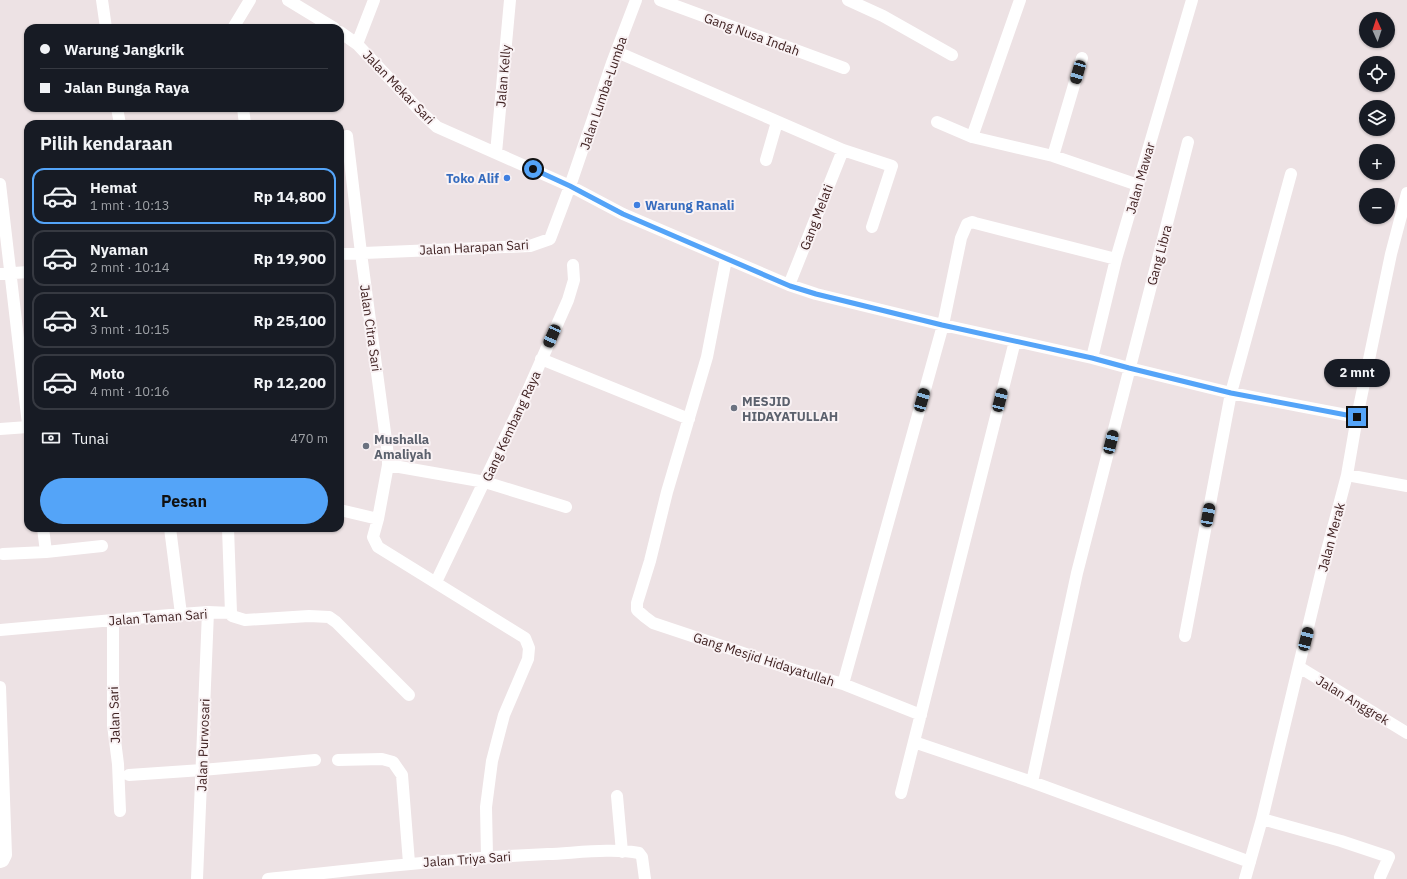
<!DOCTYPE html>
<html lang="id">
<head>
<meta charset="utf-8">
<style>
	body { margin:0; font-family:"IBM Plex Sans",sans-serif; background:#242831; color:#f1f3f6; height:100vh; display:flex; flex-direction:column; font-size:15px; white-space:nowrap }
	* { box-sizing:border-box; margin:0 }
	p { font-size:13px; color:#9ea1a6 }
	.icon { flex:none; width:22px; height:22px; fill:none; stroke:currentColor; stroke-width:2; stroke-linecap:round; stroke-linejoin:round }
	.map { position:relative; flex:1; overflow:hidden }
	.details { position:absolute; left:24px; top:120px; width:320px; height:412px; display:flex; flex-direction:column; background:#171b24; border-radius:12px; box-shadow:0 1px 3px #0004 }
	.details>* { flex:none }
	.top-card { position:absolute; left:24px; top:24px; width:320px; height:88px; border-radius:12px; box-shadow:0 1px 3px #0004; display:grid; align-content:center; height:88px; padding:0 16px; background:#171b24 }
	.needle { width:26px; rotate:357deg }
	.controls { position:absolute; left:1359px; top:12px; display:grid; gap:8px }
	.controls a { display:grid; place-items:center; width:36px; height:36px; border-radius:50%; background:#171b24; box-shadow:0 1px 3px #0004; font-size:20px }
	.end { position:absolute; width:18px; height:18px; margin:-9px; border:5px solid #54a4f8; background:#111; box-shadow:0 0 0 2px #111 }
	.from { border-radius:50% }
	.bubble { position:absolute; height:28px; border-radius:14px; background:#171b24; box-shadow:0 1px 3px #0004; font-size:13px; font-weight:800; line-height:28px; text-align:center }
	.car { position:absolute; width:12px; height:24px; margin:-12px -6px; border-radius:5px; box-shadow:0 0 3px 1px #0007; background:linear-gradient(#222 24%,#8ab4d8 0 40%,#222 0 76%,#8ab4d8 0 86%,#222 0) }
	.top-card b { display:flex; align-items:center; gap:14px; height:38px; font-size:15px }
	.top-card b+b { border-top:1px solid #363941 }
	.top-card i { width:10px; height:10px; background:#f1f3f6 }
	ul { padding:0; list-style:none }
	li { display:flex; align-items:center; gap:12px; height:56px; margin:0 8px 6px; padding:0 8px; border:2px solid #363941; border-radius:12px }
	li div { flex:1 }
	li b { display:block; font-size:15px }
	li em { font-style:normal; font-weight:800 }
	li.current { border-color:#54a4f8 }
	li>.icon { width:36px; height:36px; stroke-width:1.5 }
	h2 { padding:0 16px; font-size:18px; line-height:48px }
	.pay { display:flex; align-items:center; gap:10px; height:44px; padding:0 16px; font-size:15px }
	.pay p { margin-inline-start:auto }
	.action { display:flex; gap:8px; margin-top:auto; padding:8px 16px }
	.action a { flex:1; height:46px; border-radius:24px; background:#54a4f8; color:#111; font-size:16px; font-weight:800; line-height:46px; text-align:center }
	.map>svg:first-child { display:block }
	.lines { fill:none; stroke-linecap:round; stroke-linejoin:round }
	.minor { stroke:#fff; stroke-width:12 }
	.route { stroke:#54a4f8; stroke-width:5 }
	.shop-dot { fill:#3f7fe0; stroke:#f9f2f4; stroke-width:1.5 }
	.worship-dot { fill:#6b7280; stroke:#f9f2f4; stroke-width:1.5 }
	.labels { text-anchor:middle; stroke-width:4; stroke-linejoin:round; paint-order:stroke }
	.street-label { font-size:13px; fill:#3f2121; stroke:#f9f2f4 }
	.shop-label { font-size:13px; font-weight:bold; fill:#366cbe; stroke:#f9f2f4; text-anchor:end }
	.worship-label { font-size:13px; font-weight:bold; fill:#5b616d; stroke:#f9f2f4; text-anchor:start }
</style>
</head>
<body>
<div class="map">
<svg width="1407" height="879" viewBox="0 0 1407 879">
	<rect width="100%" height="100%" fill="#ede2e4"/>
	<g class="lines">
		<!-- minor -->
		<path class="minor" d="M102 0 106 28
			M288 0 334 28
			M660 0 844 68
			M848 0 883 16 952 55
			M233 28 250 0
			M340 32 357 44 422 113 437 127 570 186 623 214 789 285 816 294 943 325 1092 358 1129 368 1231 393 1357 417
			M357 44 374 0
			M617 52 843 150 892 166 872 227
			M117 108 120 124
			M243 108 245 124
			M937 122 972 137 1053 156 1138 185
			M347 136 361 253 388 455V465L378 519 373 537 378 547 525 638 529 648 528 659 504 715 492 761 486 807 487 856
			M972 137 1020 0
			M496 153 510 0
			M1053 156 1082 58
			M766 160 777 122
			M0 184 28 424
			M340 254 530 246 550 239 570 186 612 63 636 0
			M726 259 707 357 667 492 650 561 637 603V610L645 617 653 623 794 670 843 684 943 325 961 238 967 224 972 222 975 223 1116 259
			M0 274 28 272
			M789 285 843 150
			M1092 358 1116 259 1192 0
			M541 359 689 419
			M0 429 28 427
			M388 465 485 482 566 507
			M1347 475 1407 486
			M340 510 378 519
			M43 528 46 552
			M170 528 181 614
			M3 554 46 552 102 546
			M436 582 529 388 568 300 574 280 573 265
			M231 613 232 616 245 620 309 616 329 617 336 622 409 695
			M113 620V725L118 764 120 811
			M0 630 181 614 208 612 231 613 228 528
			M1185 636 1231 393 1291 174
			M1299 667 1407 733
			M843 684 921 715
			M0 687 6 855 3 861 0 862
			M914 742 1032 782 1250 862
			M338 760 382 759 393 762 402 775 409 863
			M129 775 202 770 315 760
			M1032 782 1077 573 1188 142
			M901 793 1015 341
			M617 796 622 852
			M1262 819 1341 841 1389 857 1380 877
			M197 879 208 612
			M268 879C361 869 454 858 548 854 575 853 613 848 639 853L642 857 645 879
			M1245 879 1262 819 1322 569 1347 475 1357 417 1391 254 1407 193"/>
	</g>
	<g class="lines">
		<!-- route -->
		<path class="route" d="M533 169 570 186 623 214 790 286 816 294 942 325 1092 358 1129 368 1231 393 1357 417"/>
	</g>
	<!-- markers -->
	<g class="shop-dot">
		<circle cx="507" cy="178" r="4"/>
		<circle cx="637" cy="205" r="4"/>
	</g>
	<g class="worship-dot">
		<circle cx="734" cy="408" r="4"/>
		<circle cx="366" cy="446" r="4"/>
	</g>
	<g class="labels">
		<!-- street labels -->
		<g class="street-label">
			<text transform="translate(752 34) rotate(20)" y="5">Gang Nusa Indah</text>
			<text transform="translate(503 76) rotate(-85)" y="5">Jalan Kelly</text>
			<text transform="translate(399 87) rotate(46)" y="5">Jalan Mekar Sari</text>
			<text transform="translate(603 93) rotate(-71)" y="5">Jalan Lumba-Lumba</text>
			<text transform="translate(1140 178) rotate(-74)" y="5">Jalan Mawar</text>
			<text transform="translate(816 217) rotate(-69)" y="5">Gang Melati</text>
			<text transform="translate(474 247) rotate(-3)" y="5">Jalan Harapan Sari</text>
			<text transform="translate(1159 255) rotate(-75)" y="5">Gang Libra</text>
			<text transform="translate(371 328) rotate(82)" y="5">Jalan Citra Sari</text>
			<text transform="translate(511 426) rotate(-65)" y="5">Gang Kembang Raya</text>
			<text transform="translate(1331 537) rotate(-75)" y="5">Jalan Merak</text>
			<text transform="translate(158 617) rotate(-4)" y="5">Jalan Taman Sari</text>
			<text transform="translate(764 659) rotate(18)" y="5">Gang Mesjid Hidayatullah</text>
			<text transform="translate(1353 700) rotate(31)" y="5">Jalan Anggrek</text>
			<text transform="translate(114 715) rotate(-92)" y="5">Jalan Sari</text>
			<text transform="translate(203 745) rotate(-88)" y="5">Jalan Purwosari</text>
			<text transform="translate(467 859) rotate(-4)" y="5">Jalan Triya Sari</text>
		</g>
		<!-- shop labels -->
		<g class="shop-label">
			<text x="499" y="183">Toko Alif</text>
			<text x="645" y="210" text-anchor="start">Warung Ranali</text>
		</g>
		<!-- worship labels -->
		<g class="worship-label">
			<text x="742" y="406">MESJID<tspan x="742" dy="15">HIDAYATULLAH</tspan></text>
			<text x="374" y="444">Mushalla<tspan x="374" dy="15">Amaliyah</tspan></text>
		</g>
	</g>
</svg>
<div class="controls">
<a><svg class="needle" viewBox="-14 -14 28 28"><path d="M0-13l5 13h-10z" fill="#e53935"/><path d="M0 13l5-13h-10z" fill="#9ea1a6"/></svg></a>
<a><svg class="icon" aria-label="locate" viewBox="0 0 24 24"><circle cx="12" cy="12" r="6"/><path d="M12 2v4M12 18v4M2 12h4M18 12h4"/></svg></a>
<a><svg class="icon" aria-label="layers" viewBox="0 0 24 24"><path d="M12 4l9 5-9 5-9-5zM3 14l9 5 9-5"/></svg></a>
<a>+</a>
<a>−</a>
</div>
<i class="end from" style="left:533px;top:169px"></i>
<i class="end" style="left:1357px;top:417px"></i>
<div class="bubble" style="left:1324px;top:359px;width:66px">2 mnt</div>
<i class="car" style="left:1078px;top:72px;rotate:196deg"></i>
<i class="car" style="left:552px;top:336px;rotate:204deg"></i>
<i class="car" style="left:922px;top:400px;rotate:16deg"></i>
<i class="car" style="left:1000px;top:400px;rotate:14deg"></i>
<i class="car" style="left:1111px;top:442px;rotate:14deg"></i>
<i class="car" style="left:1208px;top:515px;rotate:10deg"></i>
<i class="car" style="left:1306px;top:639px;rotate:14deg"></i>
<div class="top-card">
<b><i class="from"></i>Warung Jangkrik</b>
<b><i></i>Jalan Bunga Raya</b>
</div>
<section class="details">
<h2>Pilih kendaraan</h2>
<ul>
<li class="current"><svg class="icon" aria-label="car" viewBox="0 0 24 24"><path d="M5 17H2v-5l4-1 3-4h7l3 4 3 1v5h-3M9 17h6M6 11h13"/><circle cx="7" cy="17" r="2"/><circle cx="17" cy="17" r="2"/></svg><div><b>Hemat</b><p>1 mnt · 10:13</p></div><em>Rp 14,800</em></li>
<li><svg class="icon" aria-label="car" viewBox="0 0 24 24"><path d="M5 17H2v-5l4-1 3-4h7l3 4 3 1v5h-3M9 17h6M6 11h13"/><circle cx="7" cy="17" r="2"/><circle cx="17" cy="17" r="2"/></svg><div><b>Nyaman</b><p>2 mnt · 10:14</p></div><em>Rp 19,900</em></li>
<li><svg class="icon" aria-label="car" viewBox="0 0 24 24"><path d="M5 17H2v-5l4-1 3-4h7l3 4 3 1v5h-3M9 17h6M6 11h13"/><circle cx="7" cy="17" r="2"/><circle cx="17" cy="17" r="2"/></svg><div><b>XL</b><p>3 mnt · 10:15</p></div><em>Rp 25,100</em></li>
<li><svg class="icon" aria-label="car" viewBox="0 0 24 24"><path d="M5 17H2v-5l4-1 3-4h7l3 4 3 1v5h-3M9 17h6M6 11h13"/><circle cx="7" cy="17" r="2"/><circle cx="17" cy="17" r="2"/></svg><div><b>Moto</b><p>4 mnt · 10:16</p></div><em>Rp 12,200</em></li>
</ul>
<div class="pay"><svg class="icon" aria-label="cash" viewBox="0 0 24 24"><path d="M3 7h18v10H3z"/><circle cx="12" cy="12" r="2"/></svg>Tunai<p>470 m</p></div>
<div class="action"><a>Pesan</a></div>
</section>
</div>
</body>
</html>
